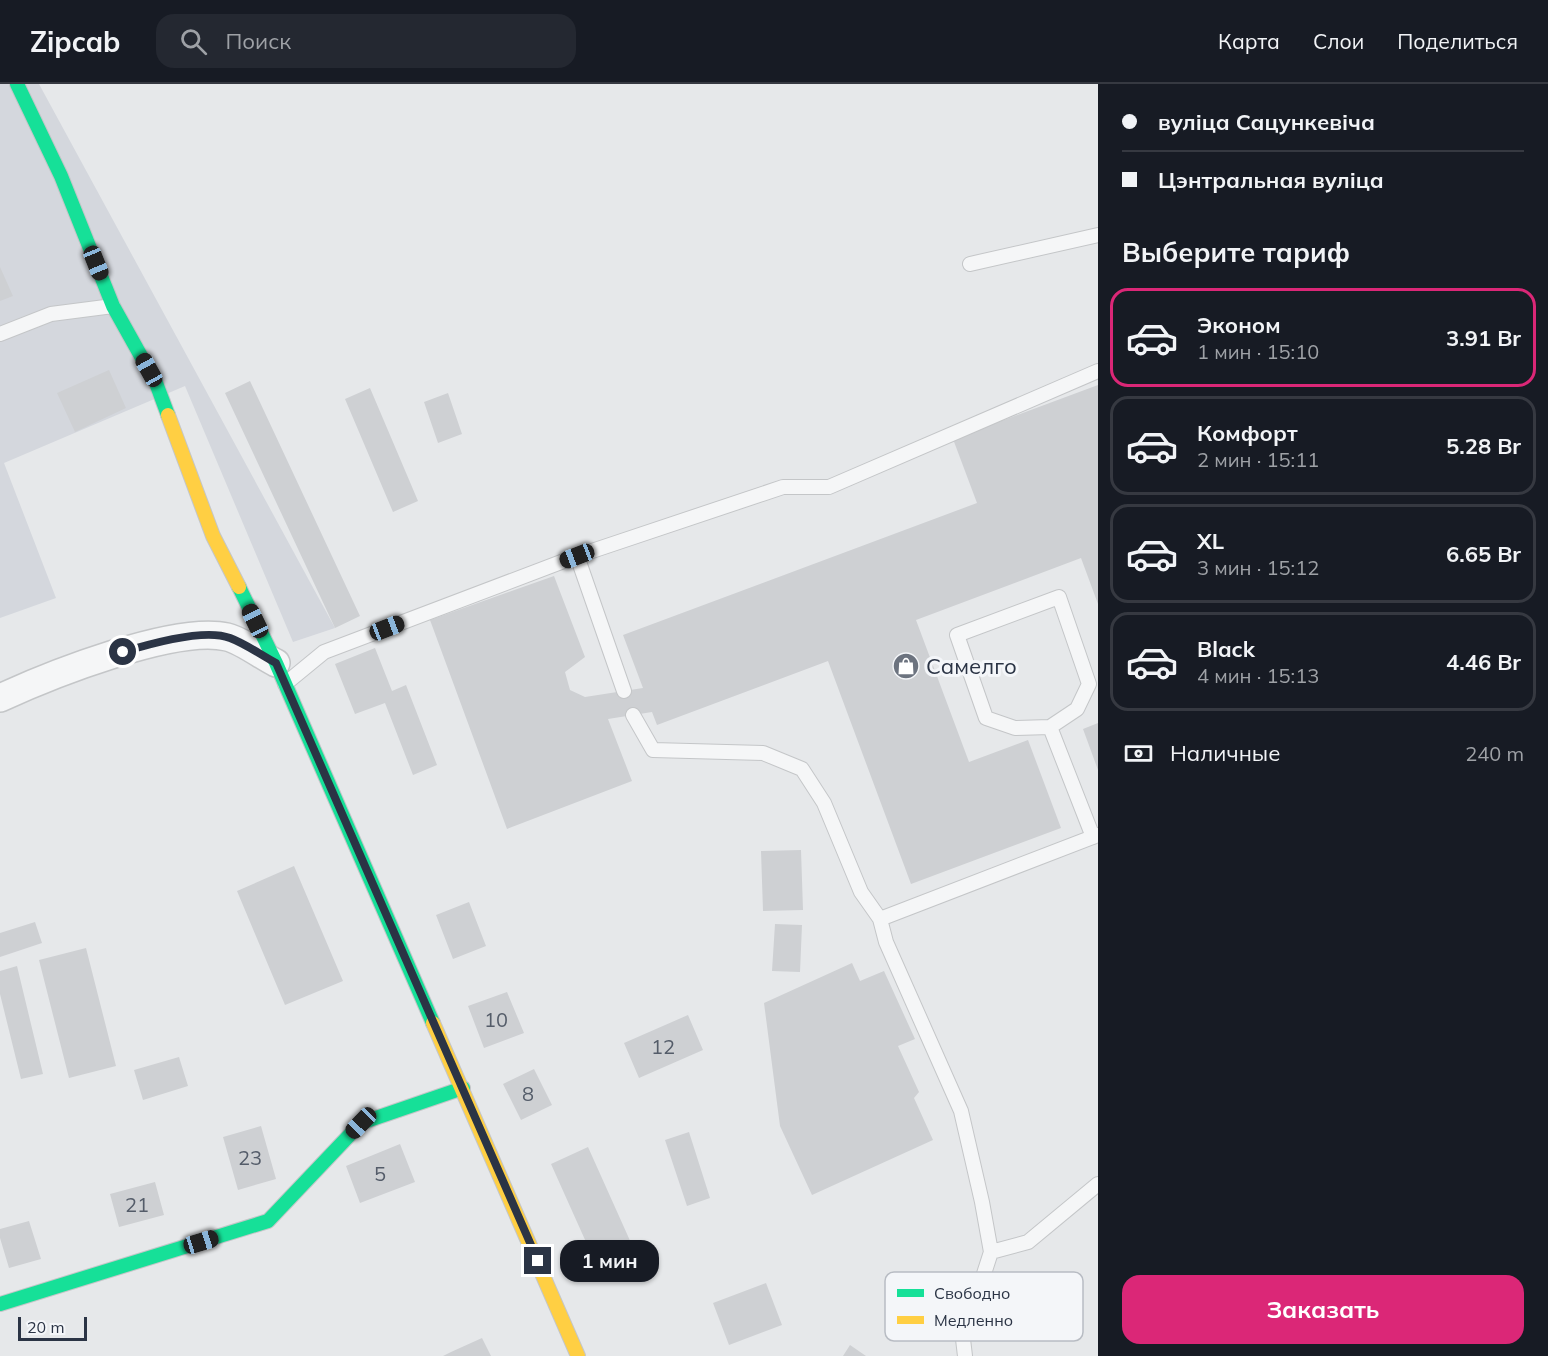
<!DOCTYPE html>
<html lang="ru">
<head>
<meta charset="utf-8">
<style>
	body { margin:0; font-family:Mulish,sans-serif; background:#242831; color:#f1f3f6; height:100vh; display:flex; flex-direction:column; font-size:22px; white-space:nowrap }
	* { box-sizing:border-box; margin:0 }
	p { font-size:20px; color:#9ea1a6 }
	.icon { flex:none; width:33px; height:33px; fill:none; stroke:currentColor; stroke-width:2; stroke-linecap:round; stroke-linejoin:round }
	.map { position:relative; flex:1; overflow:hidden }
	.panel { display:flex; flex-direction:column; background:#171b24; width:450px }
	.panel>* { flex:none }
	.banner { display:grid; align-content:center; height:132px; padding:0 24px; background:#171b24 }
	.scale { position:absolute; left:18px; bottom:15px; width:69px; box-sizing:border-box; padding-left:6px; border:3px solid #2b3445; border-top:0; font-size:16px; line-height:21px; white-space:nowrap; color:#2b3445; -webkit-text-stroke:4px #f4f6f9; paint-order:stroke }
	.end { position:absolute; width:27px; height:27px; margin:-14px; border:8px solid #2b3445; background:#fff; box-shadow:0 0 0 3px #fff }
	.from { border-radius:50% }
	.bubble { position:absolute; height:42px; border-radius:18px; background:#171b24; box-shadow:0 2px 4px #0004; font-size:20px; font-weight:700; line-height:42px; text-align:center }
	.car { position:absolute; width:18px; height:36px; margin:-18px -9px; border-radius:8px; box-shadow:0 0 4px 2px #0007; background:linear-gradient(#222 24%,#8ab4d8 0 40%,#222 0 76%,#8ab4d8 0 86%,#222 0) }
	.banner b { display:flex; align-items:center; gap:21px; height:57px; font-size:22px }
	.banner b+b { border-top:2px solid #363941 }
	.banner i { width:15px; height:15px; background:#f1f3f6 }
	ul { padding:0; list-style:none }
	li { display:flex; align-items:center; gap:18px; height:99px; margin:0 12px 9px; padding:0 12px; border:3px solid #363941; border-radius:18px }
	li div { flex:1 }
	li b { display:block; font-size:22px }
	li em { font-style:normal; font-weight:700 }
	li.current { border-color:#db2777 }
	li>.icon { width:54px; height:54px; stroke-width:1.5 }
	h2 { padding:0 24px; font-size:27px; line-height:72px }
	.pay { display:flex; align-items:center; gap:15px; height:66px; padding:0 24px; font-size:22px }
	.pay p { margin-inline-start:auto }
	.action { display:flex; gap:12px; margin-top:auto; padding:12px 24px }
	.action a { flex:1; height:69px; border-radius:18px; background:#db2777; color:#fff; font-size:24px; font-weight:700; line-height:69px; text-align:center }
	header { display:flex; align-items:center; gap:36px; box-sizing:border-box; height:84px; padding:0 30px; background:#171b24; border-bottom:2px solid #363941 }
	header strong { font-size:28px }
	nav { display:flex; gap:33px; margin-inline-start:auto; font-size:21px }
	.search { width:420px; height:54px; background:#242831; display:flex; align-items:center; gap:15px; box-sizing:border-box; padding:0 21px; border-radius:18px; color:#9ea1a6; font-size:22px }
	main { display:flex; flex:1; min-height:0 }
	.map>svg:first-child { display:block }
	.built { fill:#d4d7dd }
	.building { fill:#ced0d3 }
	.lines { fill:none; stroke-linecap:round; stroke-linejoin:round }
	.lane-casing { stroke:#c4c6c8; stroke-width:16 }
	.street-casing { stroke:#c4c6c8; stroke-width:30 }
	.fast-casing { stroke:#c4c6c8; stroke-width:16 }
	.slow-casing { stroke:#c4c6c8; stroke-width:16 }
	.lane { stroke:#f5f6f7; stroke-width:14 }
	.street { stroke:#f5f6f7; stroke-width:27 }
	.fast { stroke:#16e098; stroke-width:14 }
	.slow { stroke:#ffcf43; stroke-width:14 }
	.route { stroke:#2b3445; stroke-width:8 }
	.labels { text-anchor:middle; stroke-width:6; stroke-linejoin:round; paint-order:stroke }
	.number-label { font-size:20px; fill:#545c69 }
	.poi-label { font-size:22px; fill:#2b3445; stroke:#f4f6f9; text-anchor:start }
	.key { fill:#f4f6f9; stroke:#b8bcc3; stroke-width:1.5 }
	.key-label { font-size:16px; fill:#2b3445 }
</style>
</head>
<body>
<header>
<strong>Zipcab</strong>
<div class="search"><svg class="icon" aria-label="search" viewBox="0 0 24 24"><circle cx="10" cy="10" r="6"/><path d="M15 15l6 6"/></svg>Поиск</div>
<nav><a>Карта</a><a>Слои</a><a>Поделиться</a></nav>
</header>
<main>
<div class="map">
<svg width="1098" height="1272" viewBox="0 0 1098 1272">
	<rect width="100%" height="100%" fill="#e6e8ea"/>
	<!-- built -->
	<path class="built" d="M0 0H39L335 544 293 558 185 302 4 379 56 514 0 534Z"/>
	<!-- building -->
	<path class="building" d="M0 183 13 212 0 217Z
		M109 286 126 324 75 348 57 309Z
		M250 297 360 532 335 544 225 309Z
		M1098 301V520L1081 474 916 536 969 678 1028 656 1061 744 911 800 828 577 657 641 652 628 608 635 632 697 507 745 430 536 554 492 585 573 565 588 570 606 585 613 643 604 623 551 977 419 953 355Z
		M370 304 418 417 393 428 345 315Z
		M448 309 462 350 438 359 424 318Z
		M375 564 392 607 406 601 437 681 413 691 385 619 355 630 335 580Z
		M1098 639V686L1083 645Z
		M801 766 803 826 763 827 761 767Z
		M294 782 343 897 285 921 237 807Z
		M469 818 486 862 453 875 436 831Z
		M35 838 42 859 0 873V849Z
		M775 840 802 841 800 888 772 887Z
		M86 864 116 982 69 994 39 876Z
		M852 879 860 897 884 887 915 955 898 962 919 1008 914 1014 933 1056 812 1111 780 1042 764 919Z
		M17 882 43 990 21 995 0 910V887Z
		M507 908 524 949 484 964 468 922Z
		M688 931 703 966 639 994 624 959Z
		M179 973 188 1002 143 1016 134 986Z
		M534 985 552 1021 521 1036 503 1000Z
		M261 1042 276 1095 238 1106 223 1053Z
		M689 1048 710 1114 687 1122 665 1056Z
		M400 1060 415 1098 360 1119 346 1082Z
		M588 1063 636 1170 599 1187 551 1080Z
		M155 1098 164 1131 119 1143 110 1110Z
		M29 1137 41 1175 9 1184 0 1154V1145Z
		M766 1199 782 1241 729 1261 713 1219Z
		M482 1254 491 1272H443L451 1268Z
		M850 1261 866 1272H843Z"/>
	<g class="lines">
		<defs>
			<path id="lane" d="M970 180 1098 151
				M0 250 51 230 113 222
				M577 472 624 607
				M285 600 324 568 577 472 783 403H829L1098 287
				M633 631 653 666 763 669 802 685 824 719 861 808 880 835 1098 751
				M1050 643 1015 644 986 634 957 551 1059 513 1089 600 1077 625 1050 643 1093 753
				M880 835 886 858 961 1027 982 1118 991 1168 963 1255 965 1272
				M991 1168 1028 1158 1098 1100"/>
			<path id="street" d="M0 614C50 591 175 541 227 553 241 556 262 572 276 579"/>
			<path id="fast" d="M17 0 61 92 113 222 156 299 168 331
				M239 503 276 579 433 939
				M0 1220 268 1137 361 1039 463 1004"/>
			<path id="slow" d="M168 331 213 452 239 503
				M433 939 578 1272"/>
		</defs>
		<!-- lane casing -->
		<use href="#lane" class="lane-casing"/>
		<!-- street casing -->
		<use href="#street" class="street-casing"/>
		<!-- fast casing -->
		<use href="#fast" class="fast-casing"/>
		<!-- slow casing -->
		<use href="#slow" class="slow-casing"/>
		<!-- lane -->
		<use href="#lane" class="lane"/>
		<!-- street -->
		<use href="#street" class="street"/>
		<!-- fast -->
		<use href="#fast" class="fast"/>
		<!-- slow -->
		<use href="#slow" class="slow"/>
	</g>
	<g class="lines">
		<!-- route -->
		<path class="route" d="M123 568C149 560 204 544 230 554 246 560 261 571 276 579L538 1177"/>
	</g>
	<!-- icons -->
	<defs>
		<symbol id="shop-disc" viewBox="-11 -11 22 22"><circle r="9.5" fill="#6c737f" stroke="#f4f6f9"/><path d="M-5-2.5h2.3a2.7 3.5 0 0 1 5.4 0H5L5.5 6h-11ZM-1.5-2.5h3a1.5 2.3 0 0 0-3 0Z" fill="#fff"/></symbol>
	</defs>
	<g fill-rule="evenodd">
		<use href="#shop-disc" x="891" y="567" width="30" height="30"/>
	</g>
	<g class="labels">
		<!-- number labels -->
		<g class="number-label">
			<text x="496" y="943">10</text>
			<text x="663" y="970">12</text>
			<text x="528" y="1017">8</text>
			<text x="250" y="1081">23</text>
			<text x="380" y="1097">5</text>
			<text x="137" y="1128">21</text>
		</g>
		<!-- poi labels -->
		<g class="poi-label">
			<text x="926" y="590">Самелго</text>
		</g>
	</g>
	<!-- legend -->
	<rect x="885" y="1188" width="198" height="69" rx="9" class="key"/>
	<rect x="897" y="1205" width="27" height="8" fill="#16e098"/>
	<rect x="897" y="1232" width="27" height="8" fill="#ffcf43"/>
	<g class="key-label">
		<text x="934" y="1215">Свободно</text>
		<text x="934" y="1242">Медленно</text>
	</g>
</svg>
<div class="scale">20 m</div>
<i class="end from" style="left:123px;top:568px"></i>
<i class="end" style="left:538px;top:1177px"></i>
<div class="bubble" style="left:560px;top:1156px;width:99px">1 мин</div>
<i class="car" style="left:96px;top:179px;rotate:158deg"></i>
<i class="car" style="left:149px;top:286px;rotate:331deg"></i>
<i class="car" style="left:577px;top:472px;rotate:249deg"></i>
<i class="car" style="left:255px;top:537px;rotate:334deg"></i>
<i class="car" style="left:387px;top:544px;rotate:69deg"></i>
<i class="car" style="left:361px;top:1039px;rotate:224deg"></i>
<i class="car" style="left:201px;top:1158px;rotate:73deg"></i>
</div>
<section class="panel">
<div class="banner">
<b><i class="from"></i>вуліца Сацункевіча</b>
<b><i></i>Цэнтральная вуліца</b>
</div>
<h2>Выберите тариф</h2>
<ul>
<li class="current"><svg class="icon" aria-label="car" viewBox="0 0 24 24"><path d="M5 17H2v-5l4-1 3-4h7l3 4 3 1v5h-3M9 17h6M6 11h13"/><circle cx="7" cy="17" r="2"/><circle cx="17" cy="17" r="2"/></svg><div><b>Эконом</b><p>1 мин · 15:10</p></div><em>3.91 Br</em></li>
<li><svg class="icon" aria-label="car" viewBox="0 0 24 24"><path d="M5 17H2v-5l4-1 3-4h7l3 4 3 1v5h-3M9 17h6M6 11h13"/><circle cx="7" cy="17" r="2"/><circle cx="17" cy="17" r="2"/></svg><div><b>Комфорт</b><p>2 мин · 15:11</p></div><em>5.28 Br</em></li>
<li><svg class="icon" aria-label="car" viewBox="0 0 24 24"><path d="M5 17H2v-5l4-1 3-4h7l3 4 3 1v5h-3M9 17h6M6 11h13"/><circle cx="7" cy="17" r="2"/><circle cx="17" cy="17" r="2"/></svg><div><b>XL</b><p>3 мин · 15:12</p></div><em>6.65 Br</em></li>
<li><svg class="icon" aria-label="car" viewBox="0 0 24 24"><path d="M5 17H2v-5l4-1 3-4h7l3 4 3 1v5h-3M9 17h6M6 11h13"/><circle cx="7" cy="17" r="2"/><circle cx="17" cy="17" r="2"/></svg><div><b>Black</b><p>4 мин · 15:13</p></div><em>4.46 Br</em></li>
</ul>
<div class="pay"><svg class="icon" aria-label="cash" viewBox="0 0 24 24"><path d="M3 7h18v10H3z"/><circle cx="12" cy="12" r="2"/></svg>Наличные<p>240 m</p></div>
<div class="action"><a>Заказать</a></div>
</section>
</main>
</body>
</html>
